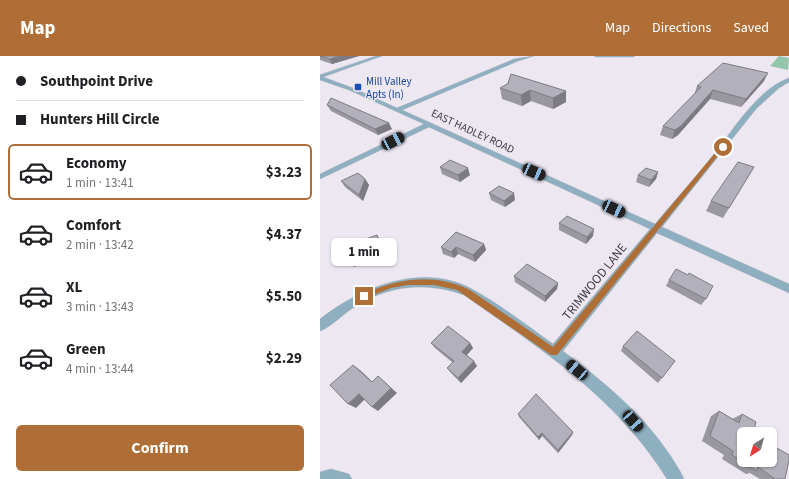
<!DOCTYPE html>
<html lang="en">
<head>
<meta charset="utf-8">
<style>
	body { margin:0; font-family:"Source Sans 3",sans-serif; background:#f6f6f6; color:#202124; height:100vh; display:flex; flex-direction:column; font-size:15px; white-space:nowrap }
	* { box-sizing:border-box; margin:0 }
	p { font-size:13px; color:#757577 }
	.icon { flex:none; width:22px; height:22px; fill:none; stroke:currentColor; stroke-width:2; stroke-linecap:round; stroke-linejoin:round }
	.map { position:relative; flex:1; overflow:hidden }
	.sheet { display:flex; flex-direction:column; background:#fff; width:320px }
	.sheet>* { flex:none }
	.top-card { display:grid; align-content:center; height:88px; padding:0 16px; background:#fff }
	.needle { width:26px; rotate:217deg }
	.fabs { position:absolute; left:417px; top:371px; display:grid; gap:8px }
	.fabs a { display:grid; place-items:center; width:40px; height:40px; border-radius:6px; background:#fff; box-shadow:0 1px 3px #0004; font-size:20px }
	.end { position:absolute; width:18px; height:18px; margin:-9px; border:5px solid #ae6e36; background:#fff; box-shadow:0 0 0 2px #fff }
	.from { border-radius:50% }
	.bubble { position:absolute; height:28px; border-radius:6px; background:#fff; box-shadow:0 1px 3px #0004; font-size:13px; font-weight:700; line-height:28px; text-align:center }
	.car { position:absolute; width:12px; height:24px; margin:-12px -6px; border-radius:5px; box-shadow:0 0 3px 1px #0007; background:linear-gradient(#222 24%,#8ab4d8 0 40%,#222 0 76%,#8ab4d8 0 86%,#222 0) }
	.top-card b { display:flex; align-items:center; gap:14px; height:38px; font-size:15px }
	.top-card b+b { border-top:1px solid #e0e0e0 }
	.top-card i { width:10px; height:10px; background:#202124 }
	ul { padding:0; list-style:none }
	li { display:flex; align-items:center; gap:12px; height:56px; margin:0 8px 6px; padding:0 8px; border:2px solid transparent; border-radius:6px }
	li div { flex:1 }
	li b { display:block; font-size:15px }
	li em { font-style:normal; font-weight:700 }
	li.current { border-color:#ae6e36 }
	li>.icon { width:36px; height:36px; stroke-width:1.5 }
	.primary-button { display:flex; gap:8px; margin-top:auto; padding:8px 16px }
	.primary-button a { flex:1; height:46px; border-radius:6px; background:#ae6e36; color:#fff; font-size:16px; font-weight:700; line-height:46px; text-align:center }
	header { display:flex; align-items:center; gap:24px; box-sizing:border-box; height:56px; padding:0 20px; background:#ae6e36; color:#fff }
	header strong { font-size:19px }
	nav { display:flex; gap:22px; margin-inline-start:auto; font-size:14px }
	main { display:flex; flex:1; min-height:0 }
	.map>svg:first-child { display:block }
	.green { fill:#93c6aa }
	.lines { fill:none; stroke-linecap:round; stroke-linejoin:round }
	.minor-casing { stroke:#cac5cd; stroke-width:1 }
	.minor { fill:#8eafc0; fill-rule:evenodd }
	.wall { fill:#9997a0 }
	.shaded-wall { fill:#7d7b82 }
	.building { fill:#b2b0ba; stroke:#7d7b82 }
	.route { fill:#ae6e36 }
	.transit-dot { fill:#1a4fb4; stroke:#ede7f1; stroke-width:1.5 }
	.labels { text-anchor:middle; stroke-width:3; stroke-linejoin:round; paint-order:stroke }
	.far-transit-label { font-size:11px; fill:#164399; stroke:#ede7f1; text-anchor:start }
	.far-street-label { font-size:11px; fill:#3d3b3f; stroke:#ede7f1 }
	.street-label { font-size:13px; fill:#3d3b3f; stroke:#ede7f1 }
</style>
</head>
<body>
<header>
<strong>Map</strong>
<nav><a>Map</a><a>Directions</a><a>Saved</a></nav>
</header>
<main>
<section class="sheet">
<div class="top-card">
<b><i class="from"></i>Southpoint Drive</b>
<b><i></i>Hunters Hill Circle</b>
</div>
<ul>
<li class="current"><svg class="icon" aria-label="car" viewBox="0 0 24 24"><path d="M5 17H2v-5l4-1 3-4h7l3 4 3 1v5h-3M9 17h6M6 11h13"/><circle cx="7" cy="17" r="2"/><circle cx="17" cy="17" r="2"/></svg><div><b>Economy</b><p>1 min · 13:41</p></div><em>$3.23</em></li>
<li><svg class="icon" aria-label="car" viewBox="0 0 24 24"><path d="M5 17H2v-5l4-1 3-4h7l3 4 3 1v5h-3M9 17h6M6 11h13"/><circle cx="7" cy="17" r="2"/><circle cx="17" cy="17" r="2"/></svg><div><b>Comfort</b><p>2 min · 13:42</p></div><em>$4.37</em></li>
<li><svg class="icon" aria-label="car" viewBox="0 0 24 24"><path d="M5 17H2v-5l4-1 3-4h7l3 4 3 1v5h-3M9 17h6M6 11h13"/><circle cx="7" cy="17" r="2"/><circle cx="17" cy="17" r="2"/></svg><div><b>XL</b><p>3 min · 13:43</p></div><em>$5.50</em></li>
<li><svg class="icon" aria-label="car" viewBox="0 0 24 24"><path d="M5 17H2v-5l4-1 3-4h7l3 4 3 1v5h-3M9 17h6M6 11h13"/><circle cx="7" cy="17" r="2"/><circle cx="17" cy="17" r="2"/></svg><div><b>Green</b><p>4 min · 13:44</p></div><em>$2.29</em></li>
</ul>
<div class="primary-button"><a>Confirm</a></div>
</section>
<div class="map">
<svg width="469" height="423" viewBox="0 0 469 423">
	<rect width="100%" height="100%" fill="#ede7f1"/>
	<!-- green -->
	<path class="green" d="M459 0 469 2 468 14 450 10Z"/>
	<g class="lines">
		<defs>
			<path id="minor" d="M56 0H62L3 21 33 32 77 52 194 3 214 0 198 5 82 54 335 168C353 146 373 125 390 103 412 76 436 34 469 22V26L459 32 436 53 342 171 469 228V237L337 177 243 295C283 325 322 357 350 399 355 407 360 414 364 423H347C295 340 222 294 144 239 106 225 67 229 33 252 22 259 11 271 0 275V263C41 231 102 206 152 233 179 248 208 270 233 288L330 173 109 71 0 123V118L104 68 29 34 0 24V19Z
				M274 0H315L313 1H276Z
				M11 413 29 418 32 423H0V416Z"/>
		</defs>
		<!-- minor casing -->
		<use href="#minor" class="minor-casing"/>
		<!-- minor -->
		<use href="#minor" class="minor"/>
	</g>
	<!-- wall -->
	<path class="wall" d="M0 0H39L12 8 0 4Z
		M444 25 421 51 390 43 358 79 352 83 340 79 343 70 374 39 377 30Z
		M188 27 246 35V46L233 53 211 45 202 50 182 43 180 32 188 28Z
		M7 49 72 73 58 79 11 55Z
		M120 111 150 119 140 126 122 118Z
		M434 111 403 162 386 155 391 145Z
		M338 116 336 123 329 131 316 126 318 119Z
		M45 123 49 129 43 145 25 131 21 125Z
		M169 137 195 144 185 151 171 144Z
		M239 167 273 180 266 188 239 174Z
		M164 188 166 194 155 206 138 198 134 202 123 198 121 191Z
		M368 219 386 243 381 249 346 230 349 224Z
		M194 220 238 227 237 233 225 246 195 226Z
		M111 287H150L153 292 147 299 157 310 141 327 131 317 127 312 133 307 115 292Z
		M303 290 355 305 338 327 301 295Z
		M399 355 412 363 422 358 433 377 465 423H440L430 417 426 418 402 403 404 399 382 385 391 360Z
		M198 358 253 376 252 379 238 397 222 380 219 384 199 361Z"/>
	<!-- shaded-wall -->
	<path class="shaded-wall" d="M20 0H39L12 8 10 3Z
		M448 17 444 25 421 51 426 43Z
		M210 34 211 45 202 50 201 39Z
		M393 34 390 43 358 79 352 83 355 74Z
		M246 35V46L233 53V42Z
		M69 67 72 73 58 79 55 73Z
		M148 112 150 119 140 126 138 119Z
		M338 116 336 123 329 131 331 124Z
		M45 123 49 129 43 145 39 139Z
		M194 137 195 144 185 151 184 145Z
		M274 173 273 180 266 188 267 181Z
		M57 179 61 185 64 196 54 200 55 203 34 211 29 204 49 193Z
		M164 188 166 194 155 206 153 199Z
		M136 191 138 198 134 202 131 196Z
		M238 227 237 233 225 246V240Z
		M150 287 153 292 145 301 142 296Z
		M154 305 157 310 141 327 138 322Z
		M33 309 40 314 58 331 52 326Z
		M58 320 77 337 58 355 52 351Z
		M39 338 45 343 36 352 28 348Z
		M253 376 252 379 238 397V394Z
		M222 377V380L219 384 218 381Z"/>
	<!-- building -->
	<path class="building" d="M0 0H20L10 3Z
		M403 7 448 17 426 43 393 34 361 70 355 74 343 70 381 31 377 30Z
		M191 18 246 35 233 42 210 34 201 39 180 32 189 27H188Z
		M11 42 69 67 55 73 7 49Z
		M130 104 148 112 138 119 120 111Z
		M418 106 434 111 409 152 391 145Z
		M326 112 338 116 331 124 318 119Z
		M38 117 45 123 39 139 21 125Z
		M179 130 194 137 184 145 169 137Z
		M247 160 274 173 267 181 239 167Z
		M136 176 164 188 153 199 136 191 131 196 121 191Z
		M57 179 60 189 49 193 50 197 29 204 26 190Z
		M207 208 238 227 225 240 194 220Z
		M356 213 368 219 369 217 393 230 386 243 349 224Z
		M128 270 150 287 142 296 154 305 138 322 127 312 134 305 111 287Z
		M317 275 355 305 342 322 303 290Z
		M33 309 52 326 58 320 71 332 52 351 39 338 28 348 10 329Z
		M216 338 253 376 238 394 222 377 218 381 198 358Z
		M399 355 419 367 422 358 436 366 433 377 434 378H424V404H450V388L469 399V404L465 423H455L438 411 437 415 412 399 413 395 390 380Z"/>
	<!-- route -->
	<path class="route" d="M401 90 405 91 237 299H231L137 234 114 229H88L71 232 44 243 41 240 42 238C79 223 113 216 150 234L233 291Z"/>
	<!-- markers -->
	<rect class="transit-dot" x="34" y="27" width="8" height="8" rx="2"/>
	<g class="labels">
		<!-- far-transit labels -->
		<g class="far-transit-label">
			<text x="46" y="29">Mill Valley<tspan x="46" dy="13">Apts (In)</tspan></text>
		</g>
		<!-- far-street labels -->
		<g class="far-street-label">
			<text transform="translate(153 75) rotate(25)" y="4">EAST HADLEY ROAD</text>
		</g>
		<!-- street labels -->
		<g class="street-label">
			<text transform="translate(274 225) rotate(-51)" y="5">TRIMWOOD LANE</text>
		</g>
	</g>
</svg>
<div class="fabs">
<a><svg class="needle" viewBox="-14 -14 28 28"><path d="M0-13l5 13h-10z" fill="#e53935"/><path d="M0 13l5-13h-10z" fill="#757577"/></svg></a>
</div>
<i class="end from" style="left:403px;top:91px"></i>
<i class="end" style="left:44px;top:240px"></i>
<div class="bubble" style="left:11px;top:182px;width:66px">1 min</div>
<i class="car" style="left:73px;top:85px;rotate:64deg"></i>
<i class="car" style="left:214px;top:116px;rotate:114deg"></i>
<i class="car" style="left:294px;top:153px;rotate:115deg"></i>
<i class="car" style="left:257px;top:314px;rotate:310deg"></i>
<i class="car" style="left:313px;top:365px;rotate:138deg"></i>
</div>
</main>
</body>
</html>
